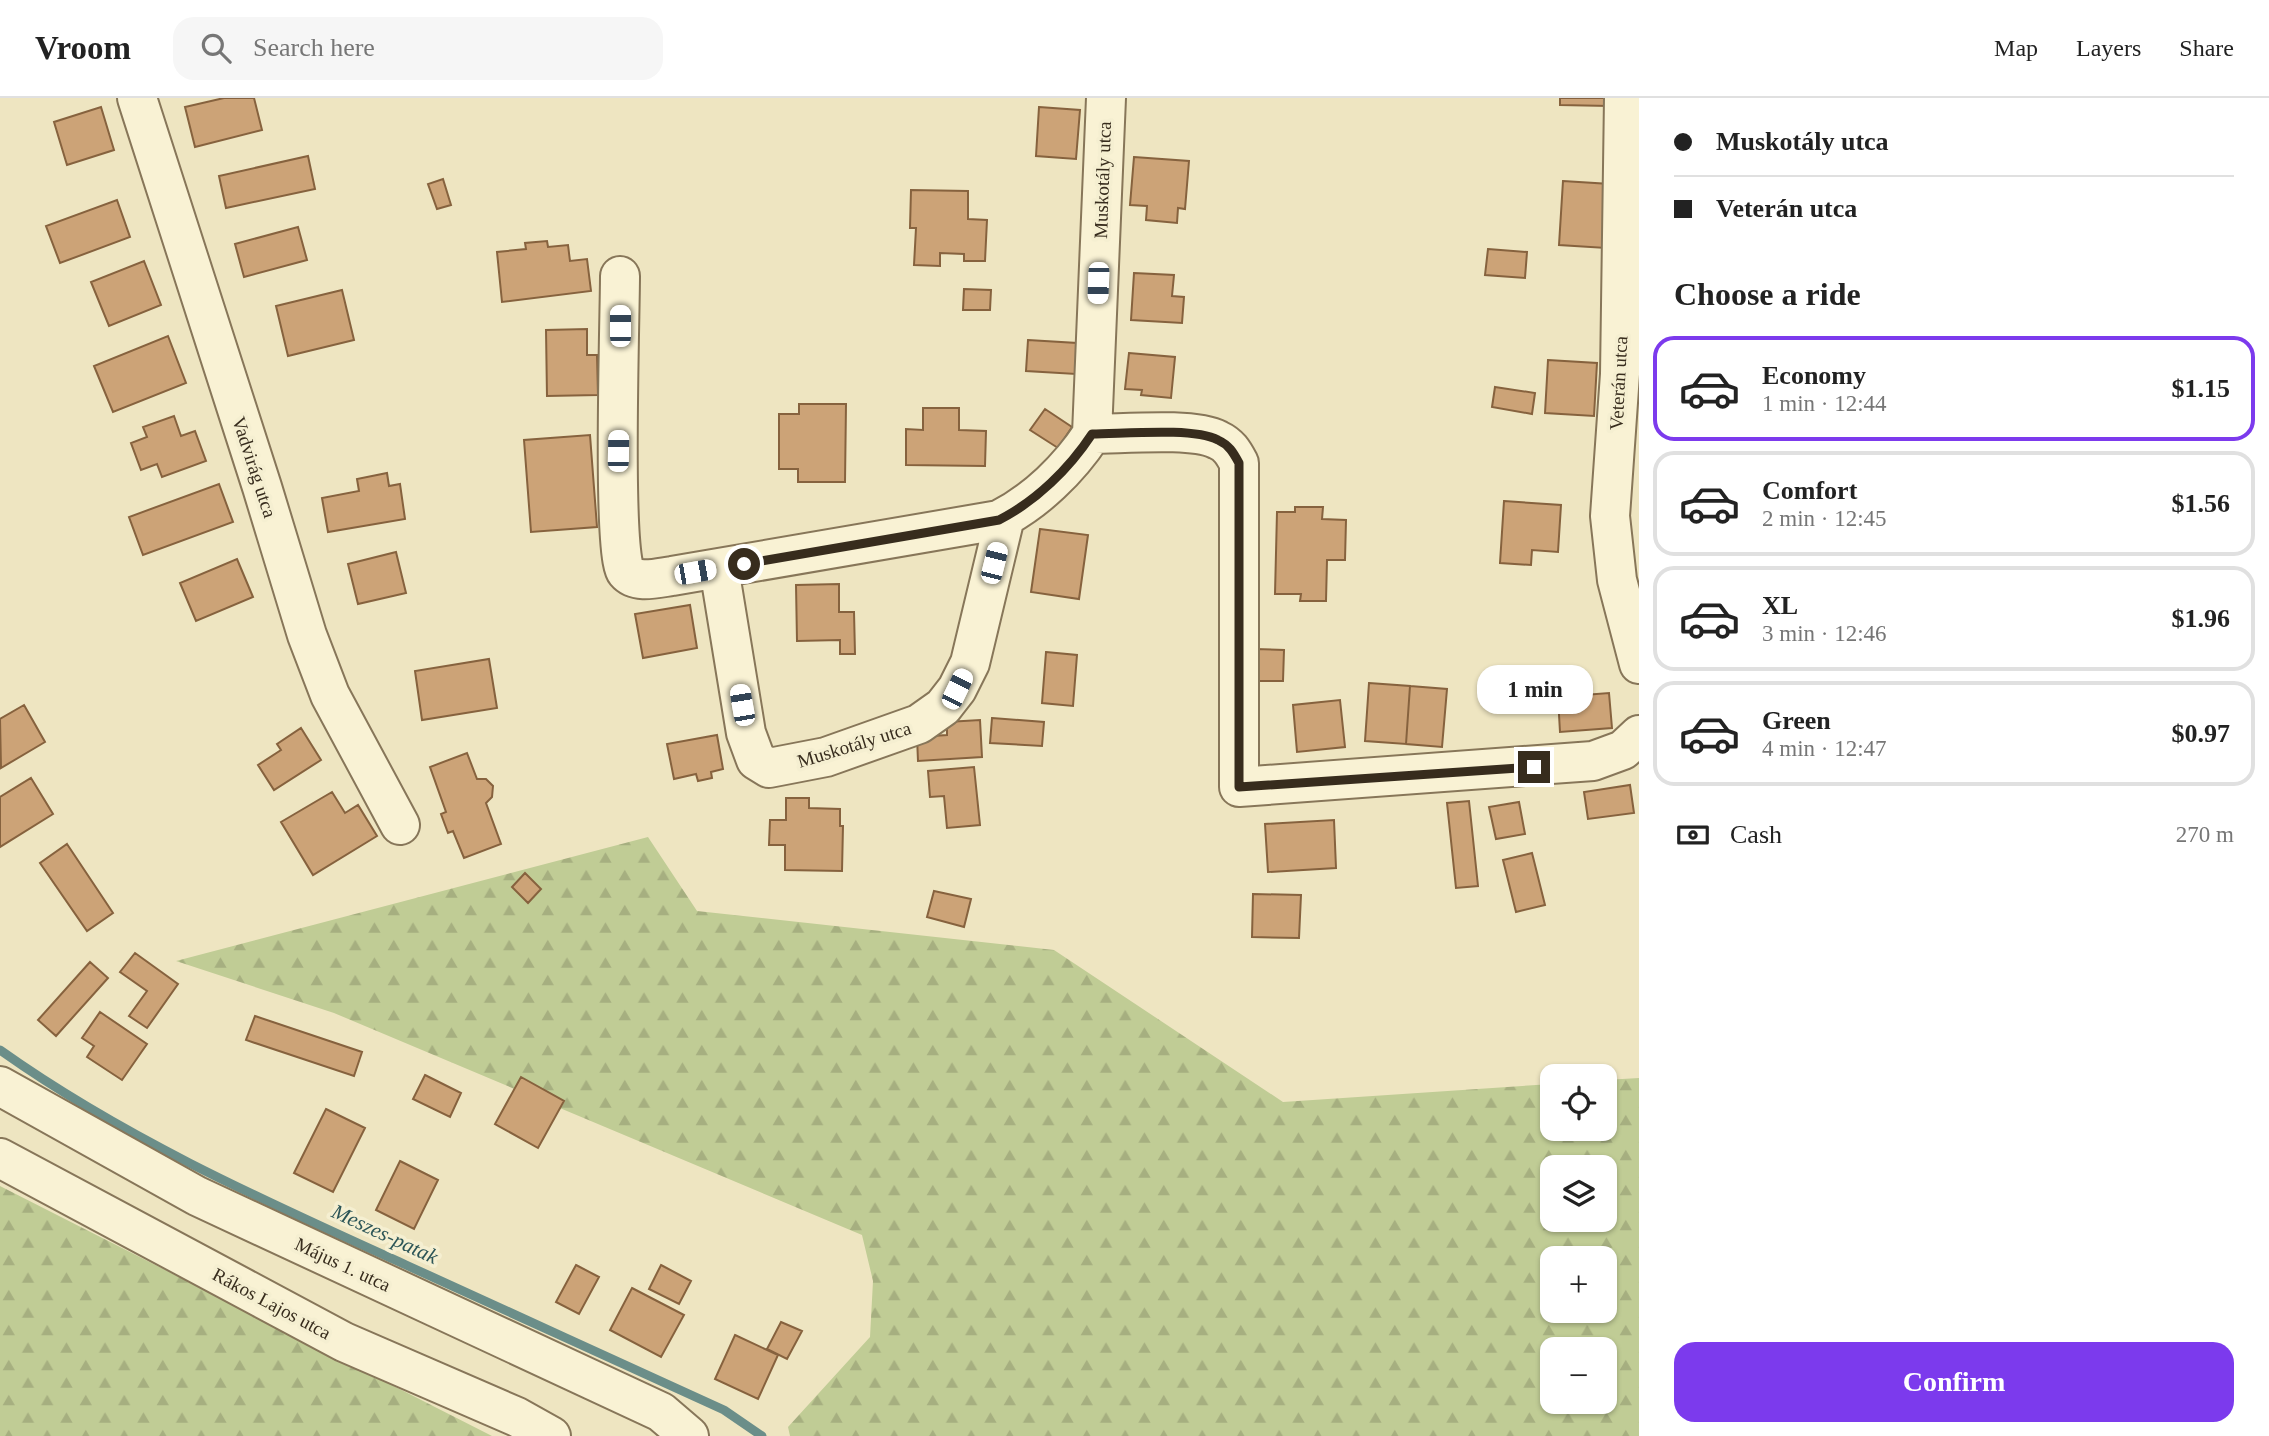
<!DOCTYPE html>
<html lang="en">
<head>
<meta charset="utf-8">
<style>
	body { margin:0; font-family:Georgia,serif; background:#f6f6f6; color:#222; height:100vh; display:flex; flex-direction:column; font-size:26px; white-space:nowrap }
	* { box-sizing:border-box; margin:0 }
	p { font-size:23px; color:#767676 }
	.icon { flex:none; width:38px; height:38px; fill:none; stroke:currentColor; stroke-width:2; stroke-linecap:round; stroke-linejoin:round }
	.map { position:relative; flex:1; overflow:hidden }
	.drawer { display:flex; flex-direction:column; background:#fff; width:630px }
	.drawer>* { flex:none }
	.top-card { display:grid; align-content:center; height:154px; padding:0 35px; background:#fff }
	.tools { position:absolute; left:1540px; top:966px; display:grid; gap:14px }
	.tools a { display:grid; place-items:center; width:77px; height:77px; border-radius:14px; background:#fff; box-shadow:0 2px 5px #0004; font-size:35px }
	.end { position:absolute; width:32px; height:32px; margin:-16px; border:9px solid #372c1d; background:#fff; box-shadow:0 0 0 4px #fff }
	.from { border-radius:50% }
	.bubble { position:absolute; height:49px; border-radius:21px; background:#fff; box-shadow:0 2px 5px #0004; font-size:23px; font-weight:600; line-height:49px; text-align:center }
	.car { position:absolute; width:21px; height:42px; margin:-21px -10px; border-radius:9px; box-shadow:0 0 5px 2px #0007; background:linear-gradient(#fff 24%,#345 0 40%,#fff 0 76%,#345 0 86%,#fff 0) }
	.top-card b { display:flex; align-items:center; gap:24px; height:66px; font-size:26px }
	.top-card b+b { border-top:2px solid #e0e0e0 }
	.top-card i { width:18px; height:18px; background:#222 }
	ul { padding:0; list-style:none }
	li { display:flex; align-items:center; gap:21px; height:105px; margin:0 14px 10px; padding:0 21px; border:4px solid #e0e0e0; border-radius:21px }
	li div { flex:1 }
	li b { display:block; font-size:26px }
	li em { font-style:normal; font-weight:600 }
	li.selected { border-color:#7c3aed }
	li>.icon { width:63px; height:63px; stroke-width:1.5 }
	h2 { padding:0 35px; font-size:32px; line-height:84px }
	.pay { display:flex; align-items:center; gap:18px; height:77px; padding:0 35px; font-size:26px }
	.pay p { margin-inline-start:auto }
	.cta { display:flex; gap:14px; margin-top:auto; padding:14px 35px }
	.cta a { flex:1; height:80px; border-radius:21px; background:#7c3aed; color:#fff; font-size:28px; font-weight:600; line-height:80px; text-align:center }
	header { display:flex; align-items:center; gap:42px; box-sizing:border-box; height:98px; padding:0 35px; background:#fff; border-bottom:2px solid #e0e0e0 }
	header strong { font-size:33px }
	nav { display:flex; gap:38px; margin-inline-start:auto; font-size:24px }
	.search { width:490px; height:63px; background:#f6f6f6; display:flex; align-items:center; gap:18px; box-sizing:border-box; padding:0 24px; border-radius:21px; color:#767676; font-size:26px }
	main { display:flex; flex:1; min-height:0 }
	.map>svg:first-child { display:block }
	.forest { fill:url(#forest-firs); fill-rule:evenodd }
	.lines { fill:none; stroke-linecap:round; stroke-linejoin:round }
	.stream { stroke:#6b8e89; stroke-width:9 }
	.building { fill:#cca377; stroke:#86623e; stroke-width:2 }
	.minor-casing { stroke:#877659; stroke-width:42 }
	.minor { stroke:#f9f2d4; stroke-width:38 }
	.route { stroke:#372c1d; stroke-width:9 }
	.labels { text-anchor:middle; stroke-width:7; stroke-linejoin:round; paint-order:stroke }
	.street-label { font-size:19px; fill:#372c1d; stroke:#f5efd1 }
	.water-label { font-size:21px; font-style:italic; fill:#2c5557; stroke:#f5efd1 }
</style>
</head>
<body>
<header>
<strong>Vroom</strong>
<div class="search"><svg class="icon" aria-label="search" viewBox="0 0 24 24"><circle cx="10" cy="10" r="6"/><path d="M15 15l6 6"/></svg>Search here</div>
<nav><a>Map</a><a>Layers</a><a>Share</a></nav>
</header>
<main>
<div class="map">
<svg width="1639" height="1338" viewBox="0 0 1639 1338">
	<defs>
		<pattern id="forest-firs" width="22" height="20" patternUnits="userSpaceOnUse" patternTransform="scale(1.75)"><rect width="22" height="20" fill="#c0cc95"/><path d="M5 1l3.5 6h-7zM16 11l3.5 6h-7z" fill="#a6af80"/></pattern>
	</defs>
	<rect width="100%" height="100%" fill="#eee5c1"/>
	<!-- forest -->
	<path class="forest" d="M648 739 697 813 1054 852 1283 1004 1552 986V1031H1605V982L1639 980V1338H790L788 1329 870 1239 873 1183 862 1137 334 915 176 863ZM1552 1069H1605V1122H1552ZM1552 1160H1605V1213H1552ZM1552 1251H1605V1304H1552Z
		M0 1088 492 1338H0Z"/>
	<g class="lines">
		<!-- stream -->
		<path class="stream" d="M0 952C125 1041 267 1104 406 1167 512 1215 618 1264 724 1312L762 1338"/>
	</g>
	<!-- building -->
	<path class="building" d="M224 0H254L262 32 195 49 185 9Z
		M1560 0H1609V8L1560 7Z
		M101 9 114 52 67 67 54 24Z
		M1039 9 1080 12 1076 61 1036 58Z
		M308 58 315 91 226 110 219 78Z
		M1134 59 1189 63 1185 111 1178 110 1177 125 1146 122 1147 108 1130 107Z
		M443 81 451 107 437 111 428 86Z
		M1563 83 1610 86 1606 150 1559 147Z
		M911 92 968 93V121L987 122 985 163H964V156L940 155V168L914 167 916 130H910Z
		M117 102 130 139 60 165 46 128Z
		M298 129 307 162 244 179 235 146Z
		M547 143 548 149 568 147 570 163 587 161 591 193 502 204 497 154 526 151 525 145Z
		M1488 151 1527 154 1525 180 1485 177Z
		M144 163 161 207 109 228 91 184Z
		M1134 175 1174 177 1172 198 1184 199 1182 225 1131 222Z
		M964 191 991 192 990 212H963Z
		M342 192 354 242 288 258 276 208Z
		M587 231V257H597L598 297 547 298 546 232Z
		M168 238 186 285 113 314 94 268Z
		M1028 242 1077 245 1076 276 1026 273Z
		M1129 255 1175 259 1171 300 1141 297 1142 292 1125 291Z
		M1548 262 1597 265 1594 318 1545 315Z
		M1495 289 1535 295 1532 316 1492 309Z
		M799 306H846L845 384H798V371H779V316H799Z
		M923 310H959V332L986 333 985 368 906 367V331L923 332Z
		M1045 311 1072 329 1058 350 1030 332Z
		M174 318 181 338 195 333 206 363 162 379 157 366 141 372 131 345 147 339 143 329Z
		M590 337 597 429 531 434 524 342Z
		M387 375 389 388 400 386 405 421 328 434 322 400 359 393 357 381Z
		M219 386 233 424 143 457 129 419Z
		M1504 403 1561 407 1558 454 1532 452 1531 467 1500 465Z
		M1295 409H1323L1322 421 1346 422 1345 462H1327L1326 503H1300L1301 496H1275L1277 414H1295Z
		M1040 431 1088 437 1079 501 1031 494Z
		M396 454 406 495 358 506 348 466Z
		M237 461 253 499 196 523 180 485Z
		M839 486V514H854L855 556H840V542L797 543 796 487Z
		M690 507 697 550 643 560 635 516Z
		M1255 551 1284 552 1283 583H1254Z
		M1046 554 1077 557 1073 608 1042 605Z
		M489 561 497 610 422 622 415 573Z
		M1369 585 1410 588 1406 646 1365 643Z
		M1410 588 1447 591 1442 649 1406 646Z
		M1609 595 1612 630 1560 634 1558 599Z
		M1340 602 1345 649 1297 654 1293 607Z
		M24 607 45 644 1 670 0 621Z
		M992 620 1044 624 1042 648 990 645Z
		M980 622 982 659 918 663 917 639 947 637V624Z
		M301 630 321 662 274 692 258 667 281 652 277 646Z
		M717 637 723 671 711 674 712 680 698 683 696 676 674 681 667 646Z
		M467 655 477 681H486L493 688 492 699 486 705 501 746 464 760 453 733 448 735 441 716 446 714 430 669Z
		M974 669 980 727 947 730 944 698 930 699 928 673Z
		M31 680 53 716 0 749V699Z
		M1630 687 1634 715 1588 721 1584 694Z
		M332 694 345 715 358 707 377 738 313 777 281 724Z
		M786 700H809V710L840 711V728H843L842 773 785 772V747H769L770 722H786Z
		M1469 703 1478 788 1456 790 1447 705Z
		M1519 704 1525 736 1496 741 1489 709Z
		M1334 722 1336 770 1268 774 1265 726Z
		M67 746 113 815 87 833 40 765Z
		M1532 755 1545 807 1516 814 1503 762Z
		M525 775 541 791 528 805 512 789Z
		M934 793 971 801 964 829 927 819Z
		M1253 796 1301 797 1299 840 1252 839Z
		M135 855 178 886 147 930 129 918 147 893 120 874Z
		M90 864 108 880 56 938 38 922Z
		M100 914 147 946 122 982 87 959 94 948 82 940Z
		M255 918 362 954 354 978 246 942Z
		M425 977 461 995 450 1019 413 1001Z
		M521 979 564 1003 538 1050 495 1026Z
		M326 1011 365 1030 333 1094 294 1075Z
		M400 1063 438 1082 414 1131 376 1112Z
		M576 1167 599 1179 579 1216 556 1204Z
		M661 1167 691 1183 679 1206 649 1191Z
		M632 1190 684 1217 661 1259 610 1232Z
		M781 1224 802 1233 787 1261 767 1251Z
		M735 1237 778 1257 758 1301 715 1281Z"/>
	<g class="lines">
		<defs>
			<path id="minor" d="M137 0 262 389 307 537 330 597 400 727
				M1624 0 1620 276 1610 418 1617 482 1639 566
				M620 178C620 217 612 457 626 474 636 486 657 480 672 478L999 422C1036 403 1069 371 1092 336L1106 0
				M1092 336C1122 336 1193 329 1218 342 1229 347 1233 354 1239 365V689L1593 663 1623 652 1639 637
				M719 470 746 635 756 662 769 670 826 659 919 626 943 609 957 591 970 565 1005 419
				M0 988 197 1098 661 1314 689 1338
				M0 1060 344 1244 517 1319 551 1338"/>
		</defs>
		<!-- minor casing -->
		<use href="#minor" class="minor-casing"/>
		<!-- minor -->
		<use href="#minor" class="minor"/>
	</g>
	<g class="lines">
		<!-- route -->
		<path class="route" d="M744 466 999 422C1036 403 1069 371 1092 336 1122 336 1193 329 1218 342 1229 347 1233 354 1239 365V689L1534 669"/>
	</g>
	<g class="labels">
		<!-- street labels -->
		<g class="street-label">
			<text transform="translate(1102 82) rotate(-88)" y="7">Muskotály utca</text>
			<text transform="translate(1618 285) rotate(-87)" y="7">Veterán utca</text>
			<text transform="translate(255 369) rotate(72)" y="7">Vadvirág utca</text>
			<text transform="translate(854 646) rotate(-17)" y="7">Muskotály utca</text>
			<text transform="translate(343 1166) rotate(25)" y="7">Május 1. utca</text>
			<text transform="translate(272 1205) rotate(28)" y="7">Rákos Lajos utca</text>
		</g>
		<!-- water labels -->
		<g class="water-label">
			<text transform="translate(385 1136) rotate(25)" y="7">Meszes-patak</text>
		</g>
	</g>
</svg>
<div class="tools">
<a><svg class="icon" aria-label="locate" viewBox="0 0 24 24"><circle cx="12" cy="12" r="6"/><path d="M12 2v4M12 18v4M2 12h4M18 12h4"/></svg></a>
<a><svg class="icon" aria-label="layers" viewBox="0 0 24 24"><path d="M12 4l9 5-9 5-9-5zM3 14l9 5 9-5"/></svg></a>
<a>+</a>
<a>−</a>
</div>
<i class="end from" style="left:744px;top:466px"></i>
<i class="end" style="left:1534px;top:669px"></i>
<div class="bubble" style="left:1477px;top:567px;width:116px">1 min</div>
<i class="car" style="left:1098px;top:185px;rotate:182deg"></i>
<i class="car" style="left:620px;top:228px;rotate:0deg"></i>
<i class="car" style="left:618px;top:353px;rotate:1deg"></i>
<i class="car" style="left:994px;top:465px;rotate:14deg"></i>
<i class="car" style="left:695px;top:474px;rotate:80deg"></i>
<i class="car" style="left:957px;top:591px;rotate:26deg"></i>
<i class="car" style="left:742px;top:607px;rotate:350deg"></i>
</div>
<section class="drawer">
<div class="top-card">
<b><i class="from"></i>Muskotály utca</b>
<b><i></i>Veterán utca</b>
</div>
<h2>Choose a ride</h2>
<ul>
<li class="selected"><svg class="icon" aria-label="car" viewBox="0 0 24 24"><path d="M5 17H2v-5l4-1 3-4h7l3 4 3 1v5h-3M9 17h6M6 11h13"/><circle cx="7" cy="17" r="2"/><circle cx="17" cy="17" r="2"/></svg><div><b>Economy</b><p>1 min · 12:44</p></div><em>$1.15</em></li>
<li><svg class="icon" aria-label="car" viewBox="0 0 24 24"><path d="M5 17H2v-5l4-1 3-4h7l3 4 3 1v5h-3M9 17h6M6 11h13"/><circle cx="7" cy="17" r="2"/><circle cx="17" cy="17" r="2"/></svg><div><b>Comfort</b><p>2 min · 12:45</p></div><em>$1.56</em></li>
<li><svg class="icon" aria-label="car" viewBox="0 0 24 24"><path d="M5 17H2v-5l4-1 3-4h7l3 4 3 1v5h-3M9 17h6M6 11h13"/><circle cx="7" cy="17" r="2"/><circle cx="17" cy="17" r="2"/></svg><div><b>XL</b><p>3 min · 12:46</p></div><em>$1.96</em></li>
<li><svg class="icon" aria-label="car" viewBox="0 0 24 24"><path d="M5 17H2v-5l4-1 3-4h7l3 4 3 1v5h-3M9 17h6M6 11h13"/><circle cx="7" cy="17" r="2"/><circle cx="17" cy="17" r="2"/></svg><div><b>Green</b><p>4 min · 12:47</p></div><em>$0.97</em></li>
</ul>
<div class="pay"><svg class="icon" aria-label="cash" viewBox="0 0 24 24"><path d="M3 7h18v10H3z"/><circle cx="12" cy="12" r="2"/></svg>Cash<p>270 m</p></div>
<div class="cta"><a>Confirm</a></div>
</section>
</main>
</body>
</html>
